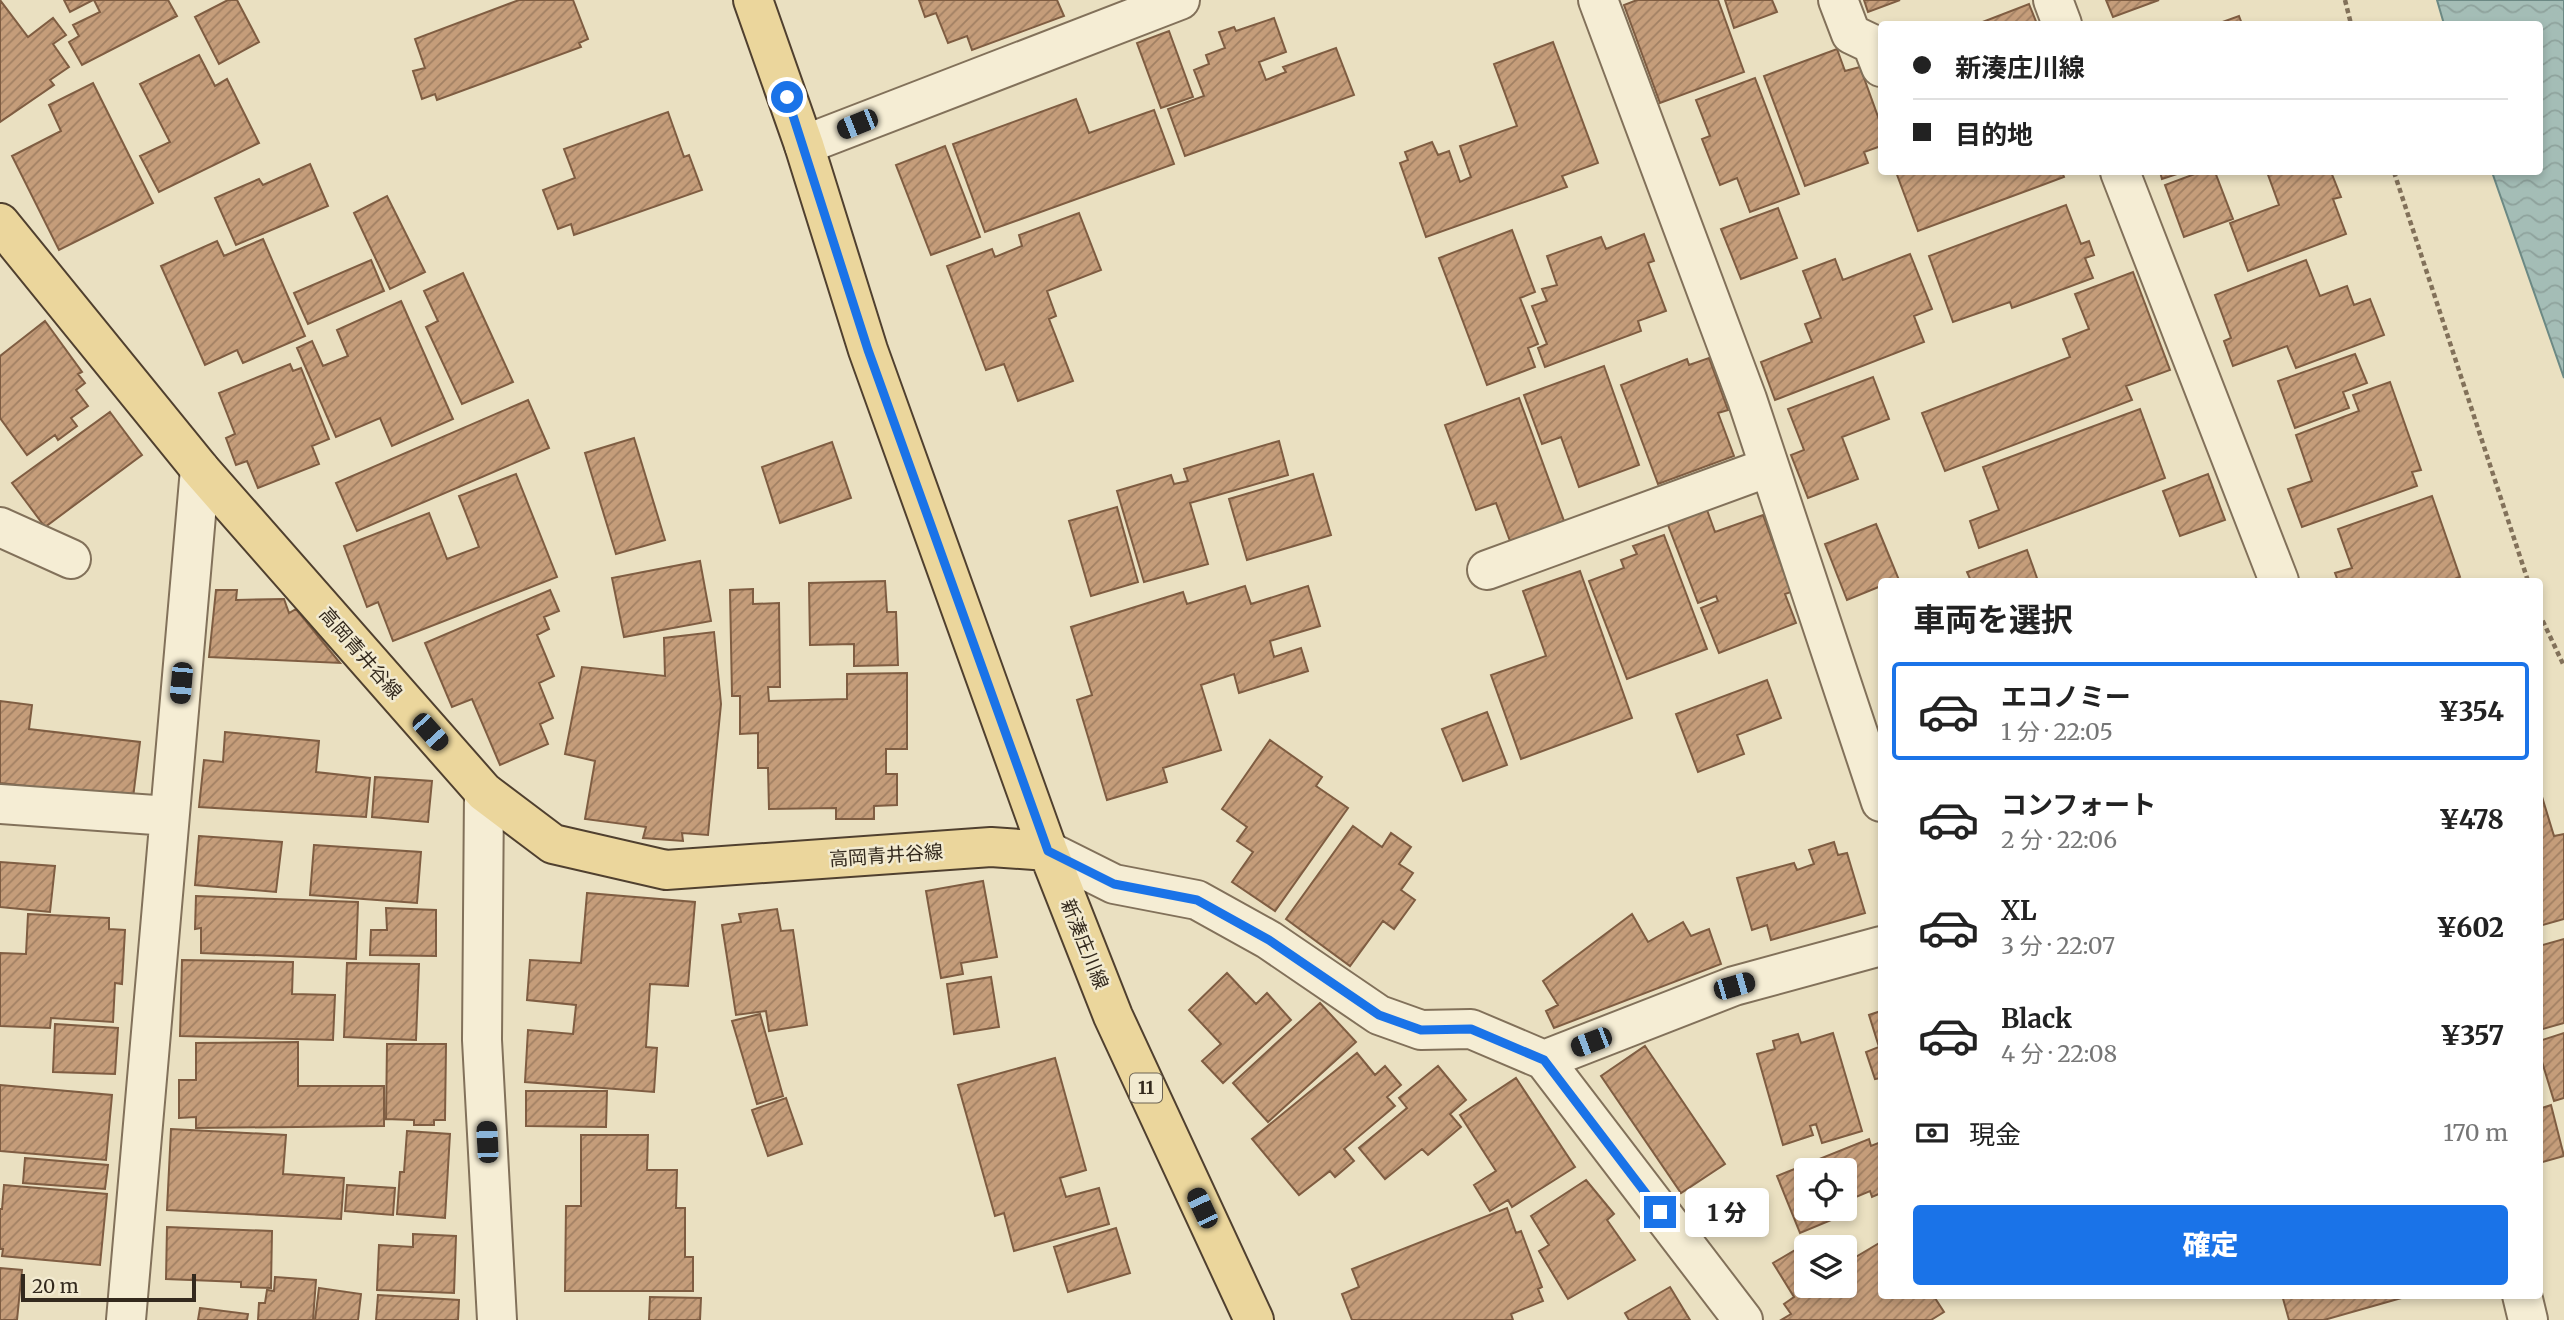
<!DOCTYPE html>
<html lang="ja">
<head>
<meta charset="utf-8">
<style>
	body { margin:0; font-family:Merriweather,"Noto Sans JP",serif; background:#f6f6f6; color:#222; height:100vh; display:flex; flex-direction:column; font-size:26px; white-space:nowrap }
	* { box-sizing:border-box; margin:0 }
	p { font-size:23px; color:#767676 }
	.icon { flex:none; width:38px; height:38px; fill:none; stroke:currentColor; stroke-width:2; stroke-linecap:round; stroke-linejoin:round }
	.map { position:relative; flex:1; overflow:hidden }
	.sheet { position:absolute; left:1878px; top:578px; width:665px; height:721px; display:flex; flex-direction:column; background:#fff; border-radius:7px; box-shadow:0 4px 10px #0003 }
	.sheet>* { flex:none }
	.top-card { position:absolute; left:1878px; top:21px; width:665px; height:154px; border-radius:7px; box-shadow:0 4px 10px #0003; display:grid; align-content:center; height:154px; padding:0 35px; background:#fff }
	.fabs { position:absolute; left:1794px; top:1158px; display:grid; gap:14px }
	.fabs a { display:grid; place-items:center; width:63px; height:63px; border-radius:7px; background:#fff; box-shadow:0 4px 10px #0003; font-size:35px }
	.scale { position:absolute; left:21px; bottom:18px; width:175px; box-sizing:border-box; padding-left:7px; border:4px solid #33291d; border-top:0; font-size:19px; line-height:24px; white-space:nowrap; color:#33291d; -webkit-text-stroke:5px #f2ead0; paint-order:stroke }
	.end { position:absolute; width:32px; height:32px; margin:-16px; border:9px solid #1a73e8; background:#fff; box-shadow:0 0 0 4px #fff }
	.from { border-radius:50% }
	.bubble { position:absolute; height:49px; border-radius:7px; background:#fff; box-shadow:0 4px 10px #0003; font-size:23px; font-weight:800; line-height:49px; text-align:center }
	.car { position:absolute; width:21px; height:42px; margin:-21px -10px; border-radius:9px; box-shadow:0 0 5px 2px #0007; background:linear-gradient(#222 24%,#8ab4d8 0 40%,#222 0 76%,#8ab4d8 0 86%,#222 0) }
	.top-card b { display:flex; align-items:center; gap:24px; height:66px; font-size:26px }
	.top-card b+b { border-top:2px solid #e0e0e0 }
	.top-card i { width:18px; height:18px; background:#222 }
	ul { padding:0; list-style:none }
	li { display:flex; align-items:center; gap:21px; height:98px; margin:0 14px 10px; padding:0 21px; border:4px solid transparent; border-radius:7px }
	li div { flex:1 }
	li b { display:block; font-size:26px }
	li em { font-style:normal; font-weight:800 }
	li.active { border-color:#1a73e8 }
	li>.icon { width:63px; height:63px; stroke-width:1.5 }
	h2 { padding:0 35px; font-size:32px; line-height:84px }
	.pay { display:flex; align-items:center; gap:18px; height:77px; padding:0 35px; font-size:26px }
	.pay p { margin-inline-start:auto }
	.button { display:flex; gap:14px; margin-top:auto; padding:14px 35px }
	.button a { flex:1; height:80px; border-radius:7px; background:#1a73e8; color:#fff; font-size:28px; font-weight:800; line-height:80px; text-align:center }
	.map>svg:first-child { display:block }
	.water { fill:url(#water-waves); stroke:#6c8984; stroke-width:2 }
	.building { fill:url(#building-hatch); stroke:#7f5d42; stroke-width:2 }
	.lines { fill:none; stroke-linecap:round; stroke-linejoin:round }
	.minor-casing { stroke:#82715a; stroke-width:42 }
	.major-casing { stroke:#50402f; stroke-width:42 }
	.path { stroke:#82715a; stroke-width:4.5; stroke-dasharray:5 3.5; stroke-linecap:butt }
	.minor { stroke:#f5edd4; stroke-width:38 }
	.major { stroke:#ebd69c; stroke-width:38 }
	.route { stroke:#1a73e8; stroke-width:9 }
	.labels { text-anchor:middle; stroke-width:5; stroke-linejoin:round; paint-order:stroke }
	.shield { fill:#f2ead0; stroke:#6c6353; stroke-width:2 }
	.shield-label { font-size:18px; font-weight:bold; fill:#33291d }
	.street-label { font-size:19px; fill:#33291d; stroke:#f2ead0 }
</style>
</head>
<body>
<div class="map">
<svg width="2564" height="1320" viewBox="0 0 2564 1320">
	<defs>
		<pattern id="water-waves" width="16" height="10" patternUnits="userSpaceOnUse" patternTransform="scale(1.75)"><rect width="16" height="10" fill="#a4bdb6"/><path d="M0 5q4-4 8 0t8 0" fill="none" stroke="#8ea29c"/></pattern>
		<pattern id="building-hatch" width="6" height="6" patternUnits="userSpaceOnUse" patternTransform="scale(1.75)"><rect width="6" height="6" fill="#c59d7a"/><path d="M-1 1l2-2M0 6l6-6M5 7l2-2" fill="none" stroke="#a18063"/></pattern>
	</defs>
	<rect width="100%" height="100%" fill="#eae0c1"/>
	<!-- water -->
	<path class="water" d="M2437 0H2564V378L2492 172H2539V24H2444Z"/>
	<!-- building -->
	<path class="building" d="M0 0 28 37 53 18 66 35 53 44 69 67 50 80 54 85 0 122Z
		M64 0H93L70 12Z
		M94 0H168L177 16 82 65 69 42 79 36 73 25 100 12Z
		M228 0H237L259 42 219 64 195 17Z
		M519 0H573L588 39 579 43 581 47 437 100 435 94 422 99 413 71 425 68 415 39Z
		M919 0H1057L1064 16 972 50 967 36 948 43 936 13 925 17Z
		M1637 0H1718L1744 72 1660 103 1624 5Z
		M1725 0H1772L1777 12 1734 28Z
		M1864 0H1900L1868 12Z
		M2106 0H2159L2113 17Z
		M2029 4 2037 24H1980V23Z
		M2239 16 2242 24H2217Z
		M1274 18 1286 52 1259 62 1266 80 1286 72 1283 67 1336 48 1354 95 1185 156 1168 109 1204 96 1194 70 1209 64 1206 55 1225 48 1219 32 1234 27 1236 31Z
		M1169 31 1193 97 1161 108 1137 43Z
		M1553 42 1598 163 1562 176 1567 187 1426 237 1400 163 1408 160 1405 152 1432 142 1438 155 1449 151 1460 182 1471 177 1460 146 1517 126 1494 64Z
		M1837 49 1845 71 1860 67 1881 125V146L1864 152 1868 163 1805 186 1764 76Z
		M199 55 215 86 227 79 259 143 159 192 140 156 170 142 140 84Z
		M1755 78 1799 194 1750 212 1737 178 1720 185 1702 139 1710 136 1696 100Z
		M93 83 153 203 59 250 12 156 61 131 49 105Z
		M1076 99 1089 133 1154 110 1174 164 985 232 953 144Z
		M668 112 684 157 689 155 702 190 574 235 571 224 558 229 543 190 575 178 564 149Z
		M945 146 980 237 931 255 896 165Z
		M310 164 328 206 236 245 215 198 259 179 263 185Z
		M1896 172H2062L2064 177 1918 231Z
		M2160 172H2183L2162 179Z
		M2200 172H2215L2233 219 2184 237 2165 185Z
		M2267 172H2331L2341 197 2333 199 2346 234 2248 271 2230 223 2279 205Z
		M387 196 425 272 390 289 354 213Z
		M2066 205 2081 244 2089 241 2094 255 2085 258 2093 278 2012 308 2010 302 1953 322 1929 256Z
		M1778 208 1797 258 1741 279 1721 229Z
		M1079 213 1101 270 1047 291 1056 316 1049 319 1073 381 1018 401 1004 364 986 370 947 266 992 249 995 257 1022 246 1019 235Z
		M1512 230 1535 292 1520 298 1538 344 1528 348 1535 367 1487 385 1439 258Z
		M1644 234 1654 261 1648 263 1666 311 1638 321 1641 331 1545 367 1538 348 1547 344 1532 306 1547 301 1542 289 1557 285 1547 256 1601 237 1606 249Z
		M263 239 305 336 243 363 237 350 205 365 161 266 217 241 224 256Z
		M1910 254 1932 309 1914 316 1924 342 1775 400 1761 362 1812 342 1805 324 1821 318 1803 271 1835 259 1843 280Z
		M371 260 384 291 308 324 294 293Z
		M2306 260 2320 296 2347 286 2354 305 2370 299 2384 335 2296 368 2287 346 2233 366 2224 341 2231 338 2215 295Z
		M2133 272 2170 370 2126 386 2132 400 1945 471 1922 413 2070 357 2063 339 2089 329 2075 294Z
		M463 273 513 382 462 404 426 327 438 321 424 291Z
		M401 301 453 419 392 446 380 418 336 437 297 348 312 341 323 366 348 356 337 330Z
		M45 321 82 372 78 374 85 383 76 390 88 406 71 418 77 426 58 440 55 435 27 455 0 418V356Z
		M2355 354 2367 383 2343 392 2349 408 2295 428 2278 381Z
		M1709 358 1728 410 1718 413 1734 456 1658 484 1621 385 1687 359 1689 365Z
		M290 364 293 371 301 368 329 439 312 446 319 464 258 488 247 461 236 465 226 438 235 434 219 393Z
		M1604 366 1639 465 1579 487 1561 437 1542 444 1524 395Z
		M1873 377 1889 419 1842 437 1858 479 1808 498 1791 455 1804 450 1788 409Z
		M2390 382 2421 470 2412 472 2417 486 2302 527 2288 489 2312 481 2296 435 2359 411 2353 395Z
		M1519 398 1564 521 1510 541 1496 503 1476 510 1445 425Z
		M528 400 549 448 357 531 336 483Z
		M2140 409 2165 478 1979 548 1970 521 1999 510 1983 467Z
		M110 412 142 455 45 527 12 483Z
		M634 438 665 540 616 554 585 453Z
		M1279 441 1288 475 1190 503 1208 564 1144 582 1117 491 1171 475 1174 484 1188 481 1184 469Z
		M832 442 851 498 780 523 762 467Z
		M516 474 557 577 393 641 378 602 367 607 344 546 429 513 447 559 479 547 459 496Z
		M1313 474 1331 535 1247 560 1229 499Z
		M2208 474 2225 520 2180 536 2163 491Z
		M2432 496 2460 577 2449 581H2338L2335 573 2352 568 2338 529Z
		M1117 507 1138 582 1091 596 1069 521Z
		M1707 510 1715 532 1763 515 1791 592 1785 594 1796 623 1719 653 1701 608 1718 601 1716 596 1698 603 1668 525Z
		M1876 524 1899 580 1881 581V586L1847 600 1825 544Z
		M1664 535 1707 649 1627 679 1589 581 1624 568 1621 560 1637 554 1633 546Z
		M2027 550 2038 581H1971L1967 572Z
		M700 561 711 621 624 637 612 578Z
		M1580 571 1632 718 1521 759 1491 675 1546 656 1523 591Z
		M885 581 887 612H896L898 665 854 666V644L810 645 809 583Z
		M1245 586 1251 604 1308 586 1320 626 1270 641 1274 657 1301 648 1308 671 1239 693 1234 674 1201 685 1221 750 1163 768 1167 782 1107 800 1077 700 1092 695 1071 627 1183 592 1187 604Z
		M753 589V604L779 603 780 687H768L769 701 847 699V674L907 673V749H886V774H897V805L874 806V819H836V808L769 809 768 768H758V733L740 734V696H732L730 590Z
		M216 590H237L236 600 284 599 289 613 296 609 340 663 209 657Z
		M550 590 559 611 544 617 549 629 537 635 554 676 539 683 553 718 540 724 548 744 500 765 472 699 452 707 425 643Z
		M714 632 721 704 708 835 682 833 683 841 643 838 646 827 585 819 595 761 565 754 582 667 665 676 664 638Z
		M1767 680 1781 718 1737 735 1744 754 1698 772 1676 714Z
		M0 701 32 705 29 729 140 742 133 798 0 783Z
		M1487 712 1507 765 1463 781 1442 729Z
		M225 732 319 741 316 772 370 778 366 817 199 807 204 760 223 762Z
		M1270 740 1322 777 1316 786 1348 808 1275 911 1232 882 1253 852 1237 841 1247 827 1222 809Z
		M375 777 432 781 428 822 372 817Z
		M2539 787 2554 836 2564 834V919L2539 926Z
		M1353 826 1382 847 1391 833 1411 847 1399 864 1413 873 1401 890 1415 900 1394 929 1383 921 1350 966 1286 919Z
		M199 836 282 842 276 892 195 885Z
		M1834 842 1838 855 1847 853 1865 913 1771 940 1767 925 1752 930 1737 878 1794 863 1797 870 1814 864 1809 850Z
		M314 845 421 852 417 903 310 895Z
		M0 862 55 866 50 912 0 907Z
		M983 881 997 957 961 963 963 974 941 978 926 891Z
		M587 893 695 902 688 986 650 984 646 1047 657 1048 654 1092 525 1082 528 1030 573 1034 576 1005 527 1000 530 960 581 963Z
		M196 896 358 902 356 959 201 953V928L195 929Z
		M386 908 436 910V956L370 955 371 930H387Z
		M777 909 781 931 793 930 807 1025 769 1031 766 1011 736 1015 722 925 741 922 739 914Z
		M28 914 109 918V929L125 930 122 984 115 983 113 1022 51 1018 50 1028 0 1026V953L26 954Z
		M1632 914 1648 942 1683 922 1691 936 1709 929 1721 964 1554 1028 1546 1011 1558 1005 1543 981Z
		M2564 939V1023L2539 1030V946Z
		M182 960 293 962 292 994 335 995 333 1040 180 1036Z
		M347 963 419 964 416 1040 344 1037Z
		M1227 973 1256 1004 1267 993 1291 1020 1223 1083 1202 1061 1221 1044 1189 1010Z
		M991 977 999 1027 954 1034 947 984Z
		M1320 1003 1356 1042 1268 1122 1233 1083Z
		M1881 1011V1078L1875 1079 1866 1052 1879 1047 1869 1015Z
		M760 1014 783 1096 757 1104 732 1021Z
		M55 1024 118 1028 115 1074 53 1072Z
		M1833 1033 1862 1131 1822 1143 1816 1124 1810 1126 1813 1135 1783 1145 1757 1054 1775 1049 1773 1041 1798 1034 1801 1043Z
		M2564 1033V1098L2554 1101 2539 1052V1041Z
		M298 1042V1086H384V1126L196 1128V1117L179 1118V1080H196V1043Z
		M387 1044H446L445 1120H434V1125H414V1120L386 1119Z
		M1645 1046 1725 1164 1681 1193 1601 1076Z
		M1357 1053 1375 1075 1385 1066 1401 1085 1387 1097 1395 1106 1344 1149 1354 1161 1335 1177 1330 1171 1299 1195 1252 1139Z
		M1055 1058 1086 1170 1060 1178 1066 1197 1099 1188 1109 1224 1014 1251 1004 1213 995 1216 958 1085Z
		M1438 1066 1466 1100 1450 1114 1461 1127 1428 1155 1422 1149 1385 1179 1359 1148 1407 1108 1399 1098Z
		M1516 1078 1575 1167 1512 1207 1508 1200 1490 1211 1474 1185 1496 1171 1460 1115Z
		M0 1085 112 1095 106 1160 0 1151Z
		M526 1091H607L606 1127 526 1126Z
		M786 1098 802 1144 768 1156 752 1110Z
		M2551 1105 2564 1156 2539 1163V1109Z
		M171 1129 286 1135 283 1174 344 1178 341 1219 167 1210Z
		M407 1131 450 1134 445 1218 397 1214 400 1172H404Z
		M581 1135H648L647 1170H677L676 1208H685V1257H693V1291H565L566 1206H581Z
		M1869 1139 1871 1146 1881 1142V1193L1872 1197 1870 1191 1844 1202V1171H1806V1209H1838L1841 1216 1800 1233 1777 1176Z
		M25 1158 108 1165 105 1189 23 1183Z
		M1586 1180 1614 1214 1607 1220 1635 1260 1568 1299 1539 1251 1549 1245 1531 1216Z
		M4 1185 107 1194 100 1265 2 1256 3 1249H0V1209H2Z
		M347 1185 395 1188 393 1215 345 1211Z
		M1507 1208 1516 1233 1521 1231 1542 1287 1538 1289 1543 1301 1511 1314 1513 1320H1352L1342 1294 1359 1287 1352 1269Z
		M167 1227 272 1231 271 1288 241 1287V1282L166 1279Z
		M1116 1228 1130 1273 1068 1292 1054 1247Z
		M413 1234 456 1236 454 1293 377 1290 379 1245 413 1247Z
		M1812 1240 1817 1248H1806V1286H1844V1264L1881 1242V1295H1933L1944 1312 1931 1320H1781L1791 1314 1784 1304 1794 1297 1773 1263Z
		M0 1268 22 1270 17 1320H0Z
		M275 1277 316 1280 313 1320H258L259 1303H265L267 1290 274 1291Z
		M1670 1287 1690 1320H1629L1625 1313Z
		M319 1288 361 1294 358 1320H315Z
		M378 1295 459 1300 458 1320H376Z
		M2282 1295H2412L2324 1320H2289Z
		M650 1297 701 1298 700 1320H649Z
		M200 1308 248 1314 247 1320H198Z"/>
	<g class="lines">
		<defs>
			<path id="minor" d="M1598 0 1747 399 1881 802
				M1838 0 1851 34 1872 44 1881 67
				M2053 0 2062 24
				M804 145 1180 0
				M2120 172 2279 581
				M0 527 71 559
				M1487 570 1769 467
				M484 792 482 1040 497 1320
				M0 804 169 816
				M1048 851 1114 884 1197 900 1269 940 1379 1015 1421 1030 1471 1029 1544 1060 1743 1320
				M1544 1060 1734 986 1881 946
				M2522 1295 2528 1320
				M126 1320 200 469"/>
			<path id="major" d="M753 0 804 145 868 350 1048 851 1113 1016 1254 1320
				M0 223 200 469 484 792 553 844 666 870 991 847 1048 851"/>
		</defs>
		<!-- minor casing -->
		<use href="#minor" class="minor-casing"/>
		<!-- major casing -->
		<use href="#major" class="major-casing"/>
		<!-- path -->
		<path class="path" d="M2345 0 2351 24
			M2394 172 2528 581
			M2539 613 2564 666"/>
		<!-- minor -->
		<use href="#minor" class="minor"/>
		<!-- major -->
		<use href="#major" class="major"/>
	</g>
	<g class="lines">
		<!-- route -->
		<path class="route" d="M787 97 868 350 1048 851 1114 884 1197 900 1269 940 1379 1015 1421 1030 1471 1029 1544 1060 1660 1212"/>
	</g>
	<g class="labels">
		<!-- shield labels -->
		<rect class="shield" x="1130" y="1073.5" width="32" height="29" rx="5"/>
		<g class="shield-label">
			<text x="1146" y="1094">11</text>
		</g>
		<!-- street labels -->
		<g class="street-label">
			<text transform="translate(361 653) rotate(49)" y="7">高岡青井谷線</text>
			<text transform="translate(886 855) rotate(-4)" y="7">高岡青井谷線</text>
			<text transform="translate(1085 944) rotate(68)" y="7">新湊庄川線</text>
		</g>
	</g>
</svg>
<div class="fabs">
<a><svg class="icon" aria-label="locate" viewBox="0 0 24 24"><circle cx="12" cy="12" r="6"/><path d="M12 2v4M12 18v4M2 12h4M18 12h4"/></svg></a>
<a><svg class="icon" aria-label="layers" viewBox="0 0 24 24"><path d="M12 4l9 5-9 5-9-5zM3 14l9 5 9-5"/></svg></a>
</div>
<div class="scale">20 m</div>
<i class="end from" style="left:787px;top:97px"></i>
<i class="end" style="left:1660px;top:1212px"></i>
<div class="bubble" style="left:1685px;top:1188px;width:84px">1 分</div>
<i class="car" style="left:857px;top:124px;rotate:248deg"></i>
<i class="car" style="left:181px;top:683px;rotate:185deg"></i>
<i class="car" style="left:430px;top:732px;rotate:138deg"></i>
<i class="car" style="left:1734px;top:986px;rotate:74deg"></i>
<i class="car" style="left:1591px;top:1042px;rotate:249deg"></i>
<i class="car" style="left:487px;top:1142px;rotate:357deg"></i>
<i class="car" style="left:1202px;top:1208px;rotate:335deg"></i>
<div class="top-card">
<b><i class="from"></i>新湊庄川線</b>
<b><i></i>目的地</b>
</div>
<section class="sheet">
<h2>車両を選択</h2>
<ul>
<li class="active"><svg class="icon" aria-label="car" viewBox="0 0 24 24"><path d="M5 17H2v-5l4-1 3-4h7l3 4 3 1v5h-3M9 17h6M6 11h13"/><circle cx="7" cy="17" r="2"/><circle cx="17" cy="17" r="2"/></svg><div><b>エコノミー</b><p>1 分 · 22:05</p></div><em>¥354</em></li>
<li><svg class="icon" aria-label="car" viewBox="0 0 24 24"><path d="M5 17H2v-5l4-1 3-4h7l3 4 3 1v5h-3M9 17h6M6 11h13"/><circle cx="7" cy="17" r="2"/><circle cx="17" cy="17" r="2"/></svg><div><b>コンフォート</b><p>2 分 · 22:06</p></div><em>¥478</em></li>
<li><svg class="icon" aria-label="car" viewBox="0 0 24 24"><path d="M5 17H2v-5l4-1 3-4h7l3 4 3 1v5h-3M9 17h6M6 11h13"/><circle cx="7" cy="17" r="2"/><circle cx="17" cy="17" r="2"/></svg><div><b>XL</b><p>3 分 · 22:07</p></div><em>¥602</em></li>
<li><svg class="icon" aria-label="car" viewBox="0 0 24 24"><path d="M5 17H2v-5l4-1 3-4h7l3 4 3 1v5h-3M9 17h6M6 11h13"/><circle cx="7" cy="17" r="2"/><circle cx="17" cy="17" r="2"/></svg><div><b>Black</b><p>4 分 · 22:08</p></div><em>¥357</em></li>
</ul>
<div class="pay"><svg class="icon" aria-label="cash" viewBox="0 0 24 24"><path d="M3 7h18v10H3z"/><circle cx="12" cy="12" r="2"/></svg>現金<p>170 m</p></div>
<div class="button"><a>確定</a></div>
</section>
</div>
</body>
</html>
